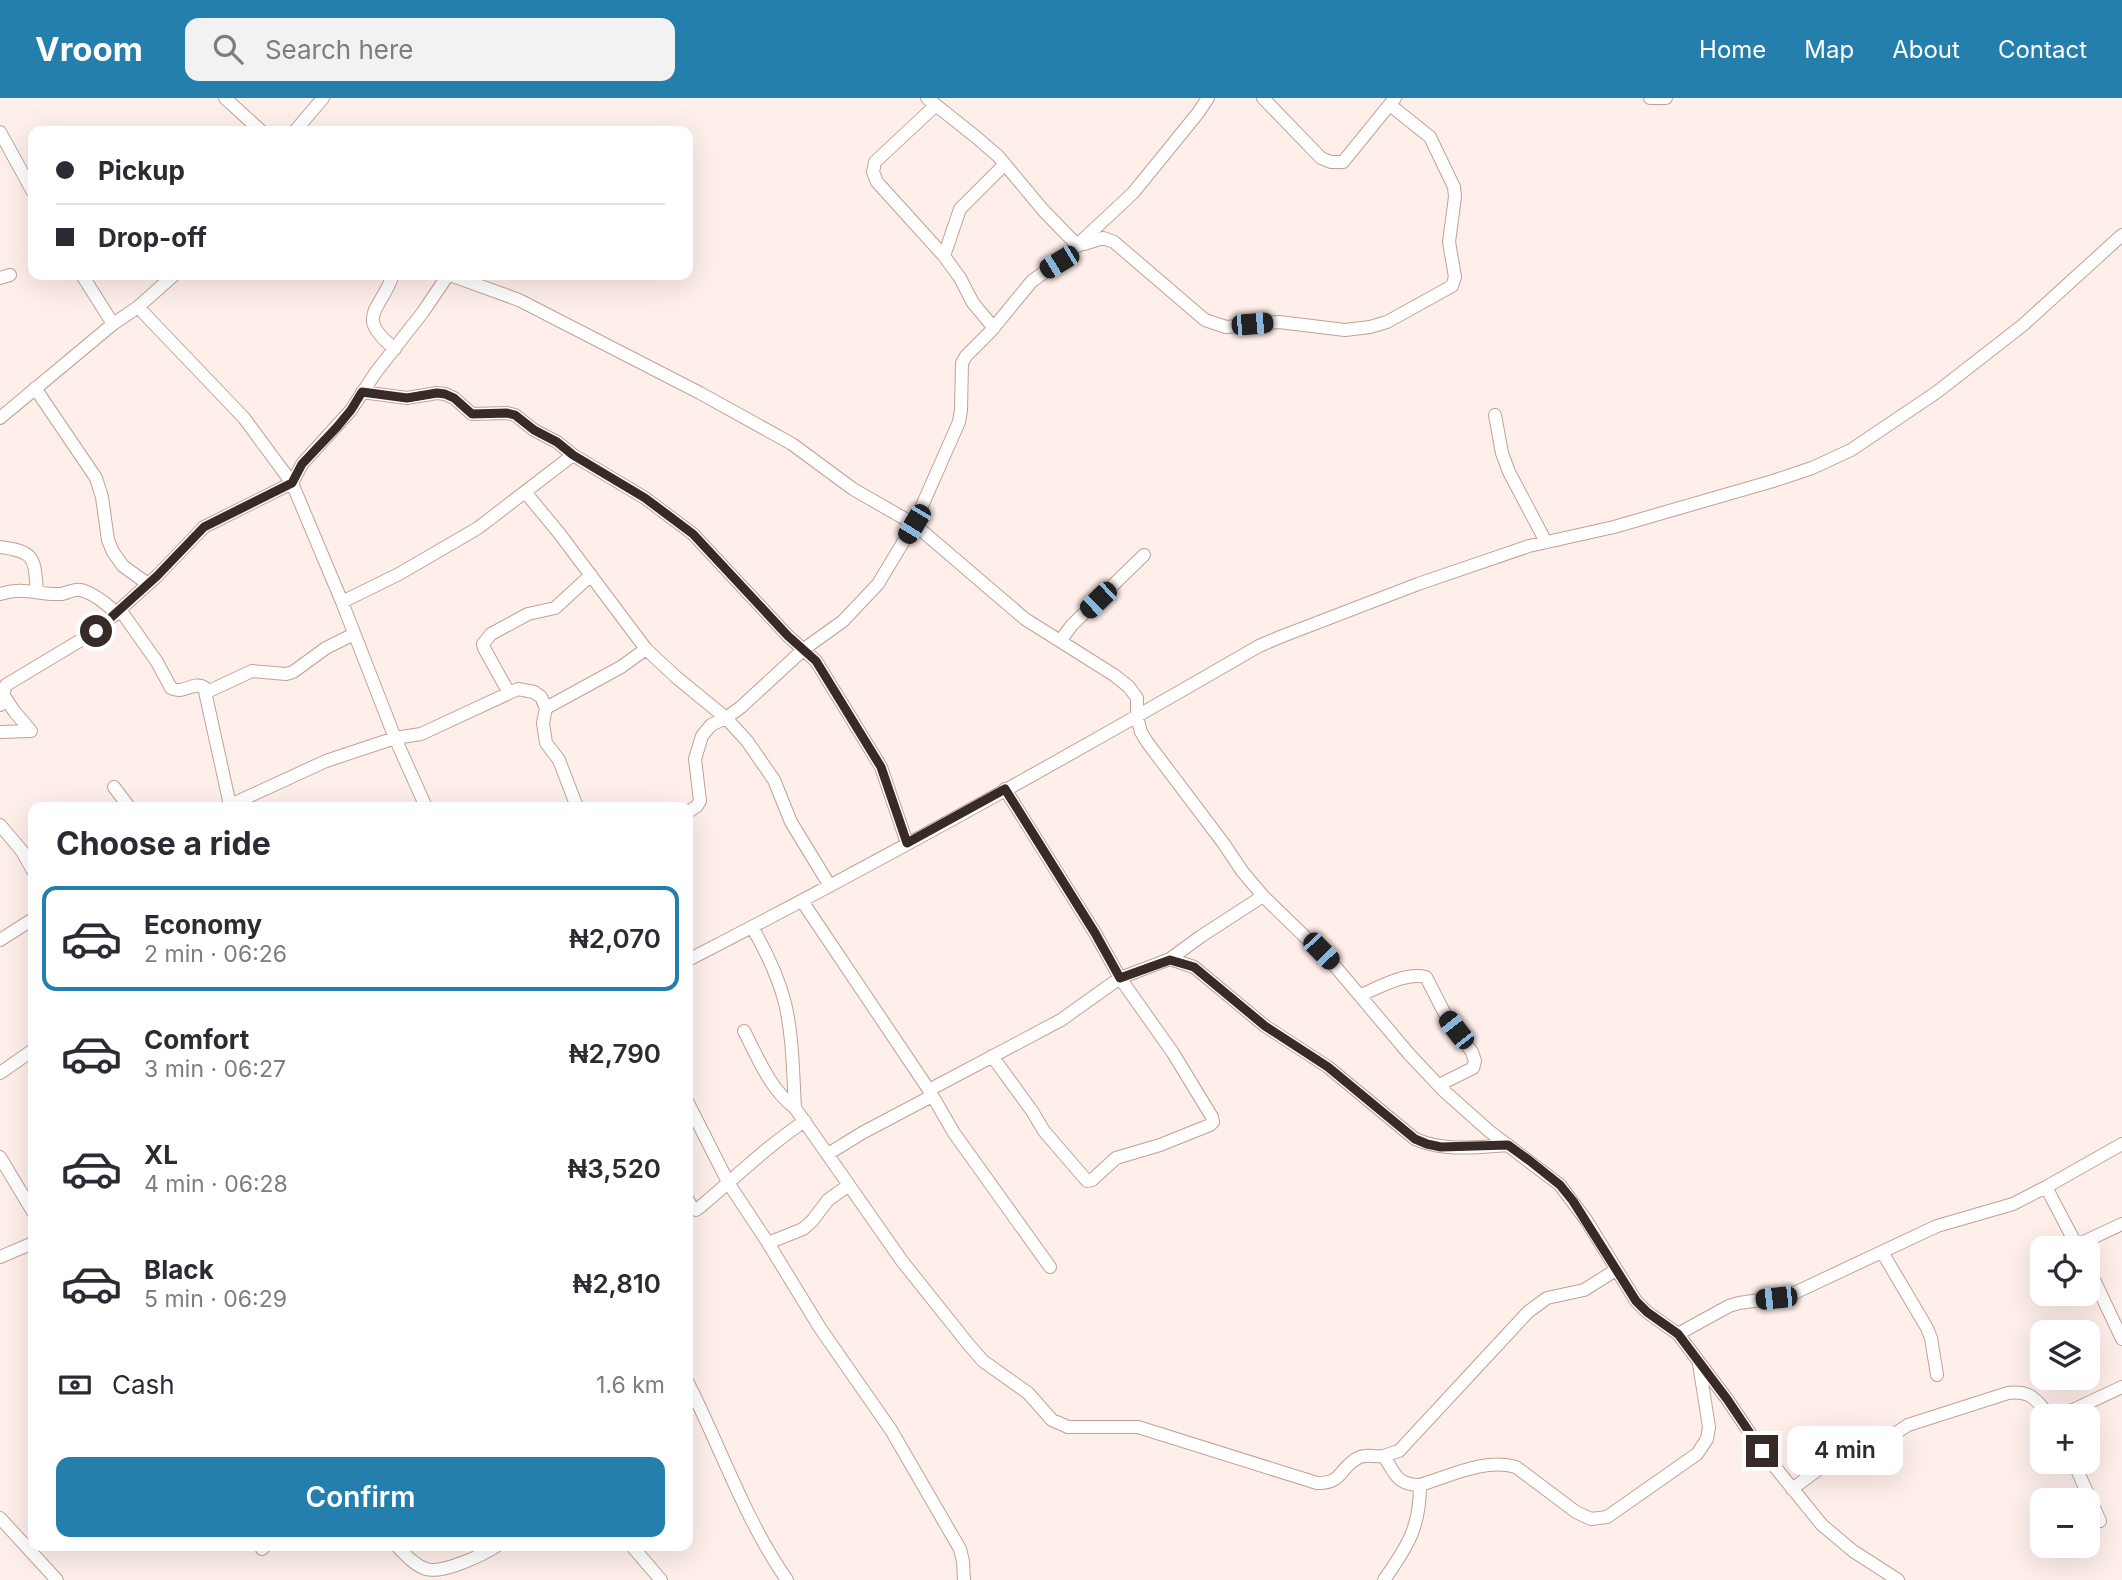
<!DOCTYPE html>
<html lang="en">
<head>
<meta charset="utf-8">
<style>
	body { margin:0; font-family:Inter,sans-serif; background:#f2f2f3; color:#2b2b33; height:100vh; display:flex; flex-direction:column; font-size:26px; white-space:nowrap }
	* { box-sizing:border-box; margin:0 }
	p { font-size:23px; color:#7c7c81 }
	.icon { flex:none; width:38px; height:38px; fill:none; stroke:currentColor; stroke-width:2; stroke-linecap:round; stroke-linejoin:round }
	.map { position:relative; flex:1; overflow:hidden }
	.drawer { position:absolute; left:28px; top:704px; width:665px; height:749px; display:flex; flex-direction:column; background:#fff; border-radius:14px; box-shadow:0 7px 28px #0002 }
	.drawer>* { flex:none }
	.hud { position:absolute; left:28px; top:28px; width:665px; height:154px; border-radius:14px; box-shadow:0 7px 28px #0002; display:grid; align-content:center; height:154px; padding:0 28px; background:#fff }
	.fabs { position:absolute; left:2030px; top:1138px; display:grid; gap:14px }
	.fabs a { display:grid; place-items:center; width:70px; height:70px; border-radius:14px; background:#fff; box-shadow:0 7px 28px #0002; font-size:35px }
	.end { position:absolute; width:32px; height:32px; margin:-16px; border:9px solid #382a26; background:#fff; box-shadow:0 0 0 4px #fff }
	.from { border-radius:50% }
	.bubble { position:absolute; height:49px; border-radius:14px; background:#fff; box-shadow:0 7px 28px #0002; font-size:23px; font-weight:600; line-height:49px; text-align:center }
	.car { position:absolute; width:21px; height:42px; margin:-21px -10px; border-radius:9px; box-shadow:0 0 5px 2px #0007; background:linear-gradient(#222 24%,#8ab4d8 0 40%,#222 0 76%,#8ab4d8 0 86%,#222 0) }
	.hud b { display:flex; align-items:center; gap:24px; height:66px; font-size:26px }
	.hud b+b { border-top:2px solid #e1e1e2 }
	.hud i { width:18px; height:18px; background:#2b2b33 }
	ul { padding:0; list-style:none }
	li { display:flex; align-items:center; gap:21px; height:105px; margin:0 14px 10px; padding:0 14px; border:4px solid transparent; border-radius:14px }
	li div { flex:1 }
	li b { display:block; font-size:26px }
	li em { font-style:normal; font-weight:600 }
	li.on { border-color:#247fad }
	li>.icon { width:63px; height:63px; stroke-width:1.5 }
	h2 { padding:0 28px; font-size:32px; line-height:84px }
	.pay { display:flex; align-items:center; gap:18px; height:77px; padding:0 28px; font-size:26px }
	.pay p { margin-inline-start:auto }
	.button { display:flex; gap:14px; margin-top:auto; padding:14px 28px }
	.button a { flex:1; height:80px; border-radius:14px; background:#247fad; color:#fff; font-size:28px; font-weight:600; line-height:80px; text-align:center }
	header { display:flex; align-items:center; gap:42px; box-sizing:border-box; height:98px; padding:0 35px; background:#247fad; color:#fff }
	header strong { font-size:33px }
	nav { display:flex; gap:38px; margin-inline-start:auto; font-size:24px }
	.search { width:490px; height:63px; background:#f2f2f3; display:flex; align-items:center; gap:18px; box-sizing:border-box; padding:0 24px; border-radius:14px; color:#7c7c81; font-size:26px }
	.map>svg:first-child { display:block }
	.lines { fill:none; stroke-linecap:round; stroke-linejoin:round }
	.minor-casing { stroke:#c3a095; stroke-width:14 }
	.minor { stroke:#fff; stroke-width:12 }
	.route { stroke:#382a26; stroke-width:9 }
</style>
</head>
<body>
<header>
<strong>Vroom</strong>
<div class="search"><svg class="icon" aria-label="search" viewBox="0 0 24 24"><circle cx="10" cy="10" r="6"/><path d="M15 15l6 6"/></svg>Search here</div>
<nav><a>Home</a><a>Map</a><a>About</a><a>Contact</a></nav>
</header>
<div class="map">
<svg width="2122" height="1482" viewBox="0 0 2122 1482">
	<rect width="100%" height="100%" fill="#ffefeb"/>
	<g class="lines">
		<defs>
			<path id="minor" d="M225 0 261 33
				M927 0 976 39 998 58 1043 112 1078 148
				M1263 0 1321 60 1331 64H1343L1395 0
				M1650 0H1666
				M936 7 875 64 873 74 877 84 944 158 960 180 973 205 994 230
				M295 33 323 0
				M0 34 33 94
				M1084 146 1103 140 1114 144 1205 222 1226 229 1279 224 1345 232 1370 229 1387 224 1452 188 1455 179 1449 144 1455 99 1454 89 1430 39 1390 7
				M944 158 960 111 1005 66
				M82 177 113 226
				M393 177C380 214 354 218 395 251
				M450 177 519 202 700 295 792 346 853 391 914 426 1025 521 1114 577 1129 589 1137 600V619L1141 634 1147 644 1224 746 1242 773 1263 798 1334 867 1409 956 1443 992 1489 1033 1560 1087 1586 1122 1636 1203 1647 1214 1678 1236 1727 1301 1762 1353 1822 1427 1853 1453 1898 1482
				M0 180 10 177
				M138 209 244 320 292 385 342 504 395 640 426 709
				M35 290 96 380 102 399 108 442 113 454 123 468 148 486
				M362 294 407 300 437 295 445 296 454 300 472 316 507 315 515 317 534 332 557 344 573 357 645 400 693 436 788 538 816 563 881 669 907 745
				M1495 317 1502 355 1509 374 1546 444
				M0 320 113 226 138 209 174 177
				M525 394 559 435 646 551 676 579 726 620 747 643 774 682 791 724 830 788
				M0 449C36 454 34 460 37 493
				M0 496C25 488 36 497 60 496 67 496 73 490 81 492 95 496 107 506 117 516
				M342 504 399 476 478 430 573 357
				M121 513 157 564 171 590C184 597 192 583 204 589L230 707
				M1060 543 1072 527 1144 457
				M207 594 252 573 286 576 293 574 326 550 354 536
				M509 595 484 550 483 546 491 536 528 516 555 510 591 477
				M4 598 14 613 31 633
				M0 607 6 587 96 533 157 478 204 429 292 385 302 366 351 312 376 274 423 214 448 177
				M546 610 621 569 646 551
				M0 634 31 633
				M114 689 129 709
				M226 709 326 663 395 640 421 636 518 591 534 594 541 599 546 610 543 625 546 645 559 662 577 709
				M688 714 697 708 700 703 695 661 702 638 711 627 726 620 741 609 804 551 843 523 878 486 914 426 959 324 961 312 962 265 966 258 990 234 1032 183 1059 164 1133 95 1198 15 1208 0
				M0 727 22 753 33 773
				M802 803 929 992 954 1035 1050 1169
				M752 829C766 853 778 878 785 905 793 939 793 976 795 1010
				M0 842 33 821
				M1170 861 1194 869 1265 928 1328 969 1415 1041C1445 1054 1477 1049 1508 1047
				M688 862C881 763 1071 657 1259 548L1280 539 1418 486 1529 448 1614 429 1773 383 1812 370 1851 352 1937 294 2023 227 2122 137
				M1361 897C1380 889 1405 874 1426 879L1447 920 1472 954 1475 963 1473 970 1439 987
				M744 933C758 960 770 991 795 1010L902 1163 969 1247 983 1263 1028 1295 1052 1322 1068 1329H1138L1317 1385C1344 1386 1340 1367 1360 1359 1367 1356 1375 1359 1383 1358 1388 1357 1394 1354 1399 1353L1528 1214 1547 1200 1584 1192 1616 1172
				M992 958 1032 1013 1044 1033 1087 1083 1092 1082 1116 1060 1160 1047 1210 1027 1213 1024 1212 1019 1173 955 1120 880 1095 835 1005 691
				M0 975 33 952
				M929 992 1061 922 1120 880 1170 861 1200 839 1263 798
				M688 1005 729 1086 768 1145 820 1230 891 1332 960 1451 963 1463 964 1482
				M828 1056 862 1035 932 998
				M0 1059 33 1114
				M2046 1089 2078 1150
				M688 1102 692 1110 696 1112 700 1109C735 1080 767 1048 805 1023
				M768 1145 803 1131 812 1123 828 1102 849 1087
				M2077 1147 2122 1126
				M1882 1154 1927 1230 1931 1240 1937 1277
				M0 1159 33 1145
				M2088 1169 2122 1241
				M1678 1236 1729 1208 1739 1205 1788 1198 1937 1128 2013 1106 2046 1089 2122 1046
				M688 1285C721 1350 745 1422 787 1482
				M2060 1318 2122 1289
				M1384 1358C1395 1376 1397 1387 1420 1387 1450 1378 1485 1360 1516 1369L1576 1414 1591 1421 1607 1419 1697 1356 1707 1341 1709 1329 1699 1266
				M2073 1363 2100 1423
				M1792 1391 1827 1365 1878 1347 1908 1327 2008 1295C2031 1292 2036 1302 2050 1318
				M0 1420 57 1482
				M396 1447C405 1456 414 1467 426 1471 443 1476 483 1457 498 1447
				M631 1447 661 1482
				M262 1451 266 1447
				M1384 1482C1408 1448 1420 1429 1420 1387"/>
		</defs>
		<!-- minor casing -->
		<use href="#minor" class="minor-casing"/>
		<!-- minor -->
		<use href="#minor" class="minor"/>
	</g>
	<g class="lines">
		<!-- route -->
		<path class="route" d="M96 533 157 478 204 429 292 385 302 366 337 329 351 312 362 294 407 300 437 295 445 296 454 300 472 316 507 315 515 317 534 332 557 344 573 357 645 400 693 436 788 538 816 563 881 669 907 745 1005 691 1095 835 1120 880 1170 862 1194 869 1265 928 1328 969 1415 1041 1427 1046 1441 1049 1508 1047 1530 1063 1560 1087 1573 1103 1636 1203 1647 1214 1678 1236 1727 1301 1762 1353"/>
	</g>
</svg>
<div class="fabs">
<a><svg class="icon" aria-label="locate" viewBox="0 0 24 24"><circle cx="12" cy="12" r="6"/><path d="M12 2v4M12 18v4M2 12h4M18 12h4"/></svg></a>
<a><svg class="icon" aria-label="layers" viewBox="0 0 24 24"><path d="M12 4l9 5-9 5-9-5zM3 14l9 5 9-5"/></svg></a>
<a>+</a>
<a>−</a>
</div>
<i class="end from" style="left:96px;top:533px"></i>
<i class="end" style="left:1762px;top:1353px"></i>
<div class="bubble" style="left:1787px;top:1328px;width:116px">4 min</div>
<i class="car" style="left:1059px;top:164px;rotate:239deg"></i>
<i class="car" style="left:1252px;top:226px;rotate:85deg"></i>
<i class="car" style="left:914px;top:426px;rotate:211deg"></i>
<i class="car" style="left:1098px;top:502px;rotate:226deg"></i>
<i class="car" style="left:1321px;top:853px;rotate:136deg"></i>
<i class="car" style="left:1456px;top:932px;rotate:322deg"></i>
<i class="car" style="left:1776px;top:1200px;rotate:264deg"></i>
<div class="hud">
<b><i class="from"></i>Pickup</b>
<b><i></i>Drop-off</b>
</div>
<section class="drawer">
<h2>Choose a ride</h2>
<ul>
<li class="on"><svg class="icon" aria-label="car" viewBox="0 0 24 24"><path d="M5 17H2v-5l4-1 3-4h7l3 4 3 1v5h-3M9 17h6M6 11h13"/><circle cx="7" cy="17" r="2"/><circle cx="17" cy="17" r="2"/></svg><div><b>Economy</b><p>2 min · 06:26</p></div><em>₦2,070</em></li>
<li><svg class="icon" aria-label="car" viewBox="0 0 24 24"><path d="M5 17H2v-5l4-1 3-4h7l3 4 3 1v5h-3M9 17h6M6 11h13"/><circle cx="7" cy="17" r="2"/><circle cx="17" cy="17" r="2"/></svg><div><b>Comfort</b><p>3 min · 06:27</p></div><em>₦2,790</em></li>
<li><svg class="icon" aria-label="car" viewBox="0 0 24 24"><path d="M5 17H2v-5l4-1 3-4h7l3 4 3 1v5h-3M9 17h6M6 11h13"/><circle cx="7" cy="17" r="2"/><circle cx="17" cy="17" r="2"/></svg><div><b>XL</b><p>4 min · 06:28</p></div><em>₦3,520</em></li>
<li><svg class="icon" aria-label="car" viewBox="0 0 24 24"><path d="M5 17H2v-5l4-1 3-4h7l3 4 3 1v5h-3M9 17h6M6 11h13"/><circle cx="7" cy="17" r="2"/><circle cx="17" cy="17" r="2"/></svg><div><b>Black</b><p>5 min · 06:29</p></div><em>₦2,810</em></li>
</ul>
<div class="pay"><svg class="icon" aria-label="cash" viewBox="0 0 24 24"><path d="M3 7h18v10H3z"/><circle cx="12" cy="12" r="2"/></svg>Cash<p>1.6 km</p></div>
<div class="button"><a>Confirm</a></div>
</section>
</div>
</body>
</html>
